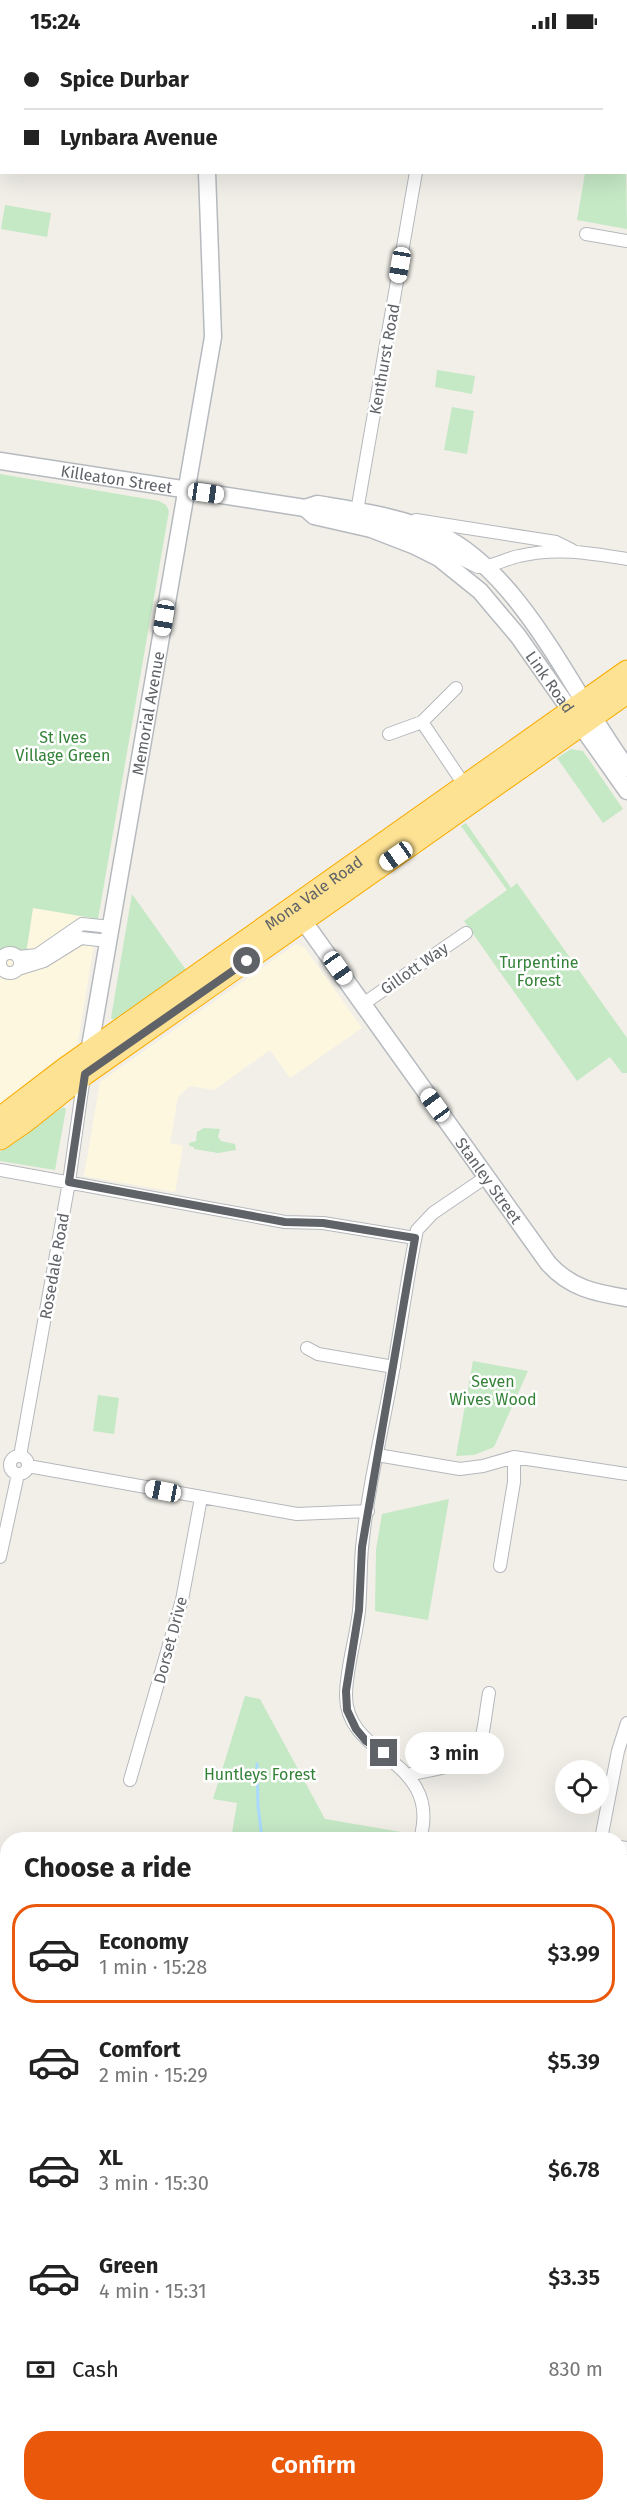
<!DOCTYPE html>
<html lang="en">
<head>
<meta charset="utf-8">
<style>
	body { margin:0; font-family:"Fira Sans",sans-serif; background:#f6f6f6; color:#222; height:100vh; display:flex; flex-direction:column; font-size:22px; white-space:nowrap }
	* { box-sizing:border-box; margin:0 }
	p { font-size:20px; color:#767676 }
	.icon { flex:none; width:33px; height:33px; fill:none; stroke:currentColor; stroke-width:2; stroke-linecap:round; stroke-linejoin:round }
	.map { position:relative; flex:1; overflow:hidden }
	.details { position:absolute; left:0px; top:1790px; width:627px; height:680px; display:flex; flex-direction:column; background:#fff; border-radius:24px 24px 0 0; box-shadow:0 6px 24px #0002 }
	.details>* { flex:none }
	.top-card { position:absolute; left:0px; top:0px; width:627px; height:132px; box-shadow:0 6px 24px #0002; display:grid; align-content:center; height:132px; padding:0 24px; background:#fff }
	.fabs { position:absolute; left:555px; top:1718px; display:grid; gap:12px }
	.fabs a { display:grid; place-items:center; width:54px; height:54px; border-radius:50%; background:#fff; box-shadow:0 6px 24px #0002; font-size:30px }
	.end { position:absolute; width:27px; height:27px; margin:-14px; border:8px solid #5f6368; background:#fff; box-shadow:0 0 0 3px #fff }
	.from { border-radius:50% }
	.bubble { position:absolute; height:42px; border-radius:21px; background:#fff; box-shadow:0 6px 24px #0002; font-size:20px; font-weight:600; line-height:42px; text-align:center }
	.car { position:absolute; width:18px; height:36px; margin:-18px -9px; border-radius:8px; box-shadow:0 0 4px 2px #0007; background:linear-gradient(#fff 24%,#345 0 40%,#fff 0 76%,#345 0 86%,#fff 0) }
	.top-card b { display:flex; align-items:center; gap:21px; height:57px; font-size:22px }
	.top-card b+b { border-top:2px solid #e0e0e0 }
	.top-card i { width:15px; height:15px; background:#222 }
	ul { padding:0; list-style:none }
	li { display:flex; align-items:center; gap:18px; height:99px; margin:0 12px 9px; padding:0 12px; border:3px solid transparent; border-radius:24px }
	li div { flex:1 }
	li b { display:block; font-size:22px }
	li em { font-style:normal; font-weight:600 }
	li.selected { border-color:#ea580c }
	li>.icon { width:54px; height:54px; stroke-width:1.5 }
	h2 { padding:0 24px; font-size:27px; line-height:72px }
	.pay { display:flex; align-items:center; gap:15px; height:66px; padding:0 24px; font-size:22px }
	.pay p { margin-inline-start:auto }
	.primary-button { display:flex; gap:12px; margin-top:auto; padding:12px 24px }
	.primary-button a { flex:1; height:69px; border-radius:24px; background:#ea580c; color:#fff; font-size:24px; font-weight:600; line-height:69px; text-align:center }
	.status { display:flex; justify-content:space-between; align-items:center; height:42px; padding:0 30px; background:#fff; direction:ltr }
	.status svg { height:16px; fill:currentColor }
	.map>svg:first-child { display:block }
	.commercial { fill:#fef7e0 }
	.green { fill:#c5e8c5 }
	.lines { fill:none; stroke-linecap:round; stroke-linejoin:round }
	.stream { stroke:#aadaff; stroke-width:3 }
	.street-casing { stroke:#b5b8bc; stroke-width:14 }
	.secondary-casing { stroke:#b6babf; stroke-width:19 }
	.highway-casing { stroke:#f9ab00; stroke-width:23 }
	.street { stroke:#fff; stroke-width:12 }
	.secondary { stroke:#fff; stroke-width:16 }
	.highway { stroke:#fde293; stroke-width:21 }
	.route { stroke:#5f6368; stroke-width:8 }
	.labels { text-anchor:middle; stroke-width:5; stroke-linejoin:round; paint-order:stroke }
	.street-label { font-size:16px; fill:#5f6368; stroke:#fff }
	.park-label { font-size:16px; fill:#348238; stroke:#fff }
</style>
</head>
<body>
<div class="status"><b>15:24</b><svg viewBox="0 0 49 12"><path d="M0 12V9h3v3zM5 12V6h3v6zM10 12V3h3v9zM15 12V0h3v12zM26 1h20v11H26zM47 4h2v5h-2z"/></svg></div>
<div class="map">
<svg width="627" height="2468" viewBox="0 0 627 2468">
	<rect width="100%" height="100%" fill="#f1efe8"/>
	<!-- commercial -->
	<path class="commercial" d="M33 865 98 877 78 1000 75 1005 0 1062V908L26 912Z
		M296 902 305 906 362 986 290 1036 270 1008 214 1048 190 1044 178 1055 170 1101 183 1104 175 1150 84 1134 100 1040Z"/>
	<!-- green -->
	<path class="green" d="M626 128 627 187 577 178 585 131 626 130Z
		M5 163 51 171 47 195 1 187Z
		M437 328 475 334 472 352 435 345Z
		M452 365 474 369 467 412 444 408Z
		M0 432 159 459 166 463 169 469 98 877 33 866 26 912 0 908Z
		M571 707 583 709 623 767 603 781 557 716Z
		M466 781 511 846 517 841 627 996V1031H622L610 1015 577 1039 464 879 507 848 461 784Z
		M132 852 186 928 114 978 111 976Z
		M63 1065 66 1067 55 1128 0 1119V1110Z
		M204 1086 220 1087 218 1095 221 1099 235 1102 236 1108 218 1111 194 1107V1105L189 1104V1101L196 1099 197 1090Z
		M473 1319 528 1329 494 1405 474 1413 456 1414Z
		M98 1353 119 1356 114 1392 93 1389Z
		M449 1457 428 1578 375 1569 376 1508 382 1472Z
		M245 1654 260 1657 325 1777 407 1791 406 1797H231L237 1761 213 1757Z"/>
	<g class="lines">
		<!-- stream -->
		<path class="stream" d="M257 1722 258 1764 262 1797
			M182 2468 189 2462"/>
		<defs>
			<path id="street" d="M216 0 227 2
				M439 0 446 2
				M626 32H627
				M586 192 627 199
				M364 470 357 469 416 130
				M416 478 556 500 572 508
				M374 483 405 489 478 525C493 525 504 517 519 514 556 505 590 511 627 517
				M422 680 456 646
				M389 692 422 680 465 744
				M0 921a10 10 0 1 1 20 0a10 10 0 1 1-20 0Z
				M18 915 37 913 82 882 111 885
				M18 927 44 919 81 896 108 899
				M363 962 466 891
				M0 1128 285 1180 323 1181 415 1196
				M307 1306 318 1312 394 1325
				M377 1413 460 1427 483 1424 514 1415 627 1432
				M10 1423a9 9 0 1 1 18 0a9 9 0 1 1-18 0Z
				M20 1414 69 1140 84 1034
				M28 1424 297 1472 368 1469
				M0 1515 18 1432
				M500 1524 514 1440V1415
				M407 1733C431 1727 473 1726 481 1698 485 1683 486 1667 489 1651
				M130 1738 182 1558 201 1456
				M420 1797C443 1717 346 1716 346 1654 346 1626 356 1597 359 1569 361 1548 360 1527 362 1506 367 1452 380 1398 390 1345 400 1293 406 1240 417 1188L433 1171 486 1135
				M601 1797 618 1709 627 1681
				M620 1805 627 1806
				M620 1934 627 1935
				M620 2056 627 2058
				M0 2153 8 2154
				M0 2305 8 2311
				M0 2341 8 2328
				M599 2462 627 2467
				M296 2468 299 2462
				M484 2468 485 2462"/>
			<g id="secondary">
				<path d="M201 0V2"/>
				<path id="s1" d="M0 419 305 466 317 462C359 469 403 475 441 493 524 534 573 653 627 726"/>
				<path id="s2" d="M305 466 314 474 371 487 415 504 439 516 480 549 518 594 627 749"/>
				<path id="s3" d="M297 870 548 1221C570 1246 595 1251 627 1256"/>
				<path id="s4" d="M88 1016 213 295 207 130"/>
			</g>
			<g id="highway">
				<path id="s5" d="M0 1076 64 1027 627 629"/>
				<path d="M0 1097 26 1079 85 1032 627 651"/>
			</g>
		</defs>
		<!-- street casing -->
		<use href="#street" class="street-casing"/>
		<!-- secondary casing -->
		<use href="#secondary" class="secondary-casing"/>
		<!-- highway casing -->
		<use href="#highway" class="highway-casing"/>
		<!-- street -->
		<use href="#street" class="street"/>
		<!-- secondary -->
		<use href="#secondary" class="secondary"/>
		<!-- highway -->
		<use href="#highway" class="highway"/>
	</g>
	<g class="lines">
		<!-- route -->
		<path class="route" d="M247 919 85 1032 69 1140 285 1180 323 1181 415 1196 362 1505 359 1568 346 1649 347 1668 356 1687 366 1699 384 1711"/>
	</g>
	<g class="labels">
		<!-- street labels -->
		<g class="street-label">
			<text transform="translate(384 317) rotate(-80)" y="6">Kenthurst Road</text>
			<text dy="6" stroke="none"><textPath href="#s1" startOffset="118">Killeaton Street</textPath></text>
			<text dy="6" stroke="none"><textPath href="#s2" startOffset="312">Link Road</textPath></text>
			<text dy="6" stroke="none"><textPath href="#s4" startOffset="350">Memorial Avenue</textPath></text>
			<text dy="6" stroke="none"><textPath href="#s5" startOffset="386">Mona Vale Road</textPath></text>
			<text transform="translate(414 926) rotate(-35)" y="6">Gillott Way</text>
			<text dy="6" stroke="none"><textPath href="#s3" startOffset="330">Stanley Street</textPath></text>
			<text transform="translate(54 1224) rotate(-80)" y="6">Rosedale Road</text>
			<text transform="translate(170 1598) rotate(-75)" y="6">Dorset Drive</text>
		</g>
		<!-- park labels -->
		<g class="park-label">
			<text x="63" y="701">St Ives<tspan x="63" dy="18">Village Green</tspan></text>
			<text x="539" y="926">Turpentine<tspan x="539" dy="18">Forest</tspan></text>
			<text x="493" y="1345">Seven<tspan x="493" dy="18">Wives Wood</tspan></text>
			<text x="260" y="1738">Huntleys Forest</text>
		</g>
	</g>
</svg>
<div class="fabs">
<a><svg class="icon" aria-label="locate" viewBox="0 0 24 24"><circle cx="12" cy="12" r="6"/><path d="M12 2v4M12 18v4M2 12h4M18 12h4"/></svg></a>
</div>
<i class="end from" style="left:247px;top:919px"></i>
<i class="end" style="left:384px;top:1711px"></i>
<div class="bubble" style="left:405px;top:1690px;width:99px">3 min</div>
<i class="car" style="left:400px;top:223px;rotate:190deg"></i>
<i class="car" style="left:206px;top:451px;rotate:98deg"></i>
<i class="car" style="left:164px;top:576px;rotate:189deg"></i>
<i class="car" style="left:396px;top:814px;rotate:235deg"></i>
<i class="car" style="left:338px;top:926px;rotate:145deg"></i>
<i class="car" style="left:435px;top:1063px;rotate:324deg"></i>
<i class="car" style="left:163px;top:1449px;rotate:281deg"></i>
<div class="top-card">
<b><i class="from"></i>Spice Durbar</b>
<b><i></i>Lynbara Avenue</b>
</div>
<section class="details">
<h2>Choose a ride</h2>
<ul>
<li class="selected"><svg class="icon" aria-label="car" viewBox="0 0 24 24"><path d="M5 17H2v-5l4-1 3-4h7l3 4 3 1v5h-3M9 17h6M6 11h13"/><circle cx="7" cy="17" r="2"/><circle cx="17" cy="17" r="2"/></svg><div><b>Economy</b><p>1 min · 15:28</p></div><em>$3.99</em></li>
<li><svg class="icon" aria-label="car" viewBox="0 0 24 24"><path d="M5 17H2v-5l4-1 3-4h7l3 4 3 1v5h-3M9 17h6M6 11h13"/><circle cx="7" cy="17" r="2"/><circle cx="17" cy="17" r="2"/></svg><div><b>Comfort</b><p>2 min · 15:29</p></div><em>$5.39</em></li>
<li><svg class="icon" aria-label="car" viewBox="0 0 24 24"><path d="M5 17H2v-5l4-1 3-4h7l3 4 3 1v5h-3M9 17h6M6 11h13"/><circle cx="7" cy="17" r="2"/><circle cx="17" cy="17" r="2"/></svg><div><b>XL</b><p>3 min · 15:30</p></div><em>$6.78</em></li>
<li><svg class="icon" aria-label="car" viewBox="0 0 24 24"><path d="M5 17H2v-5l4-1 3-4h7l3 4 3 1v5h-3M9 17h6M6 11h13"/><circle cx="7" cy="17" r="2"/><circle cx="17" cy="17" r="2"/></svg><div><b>Green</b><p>4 min · 15:31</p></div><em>$3.35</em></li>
</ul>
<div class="pay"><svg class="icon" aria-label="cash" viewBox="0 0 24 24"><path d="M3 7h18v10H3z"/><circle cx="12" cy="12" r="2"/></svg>Cash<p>830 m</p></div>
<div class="primary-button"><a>Confirm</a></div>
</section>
</div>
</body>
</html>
